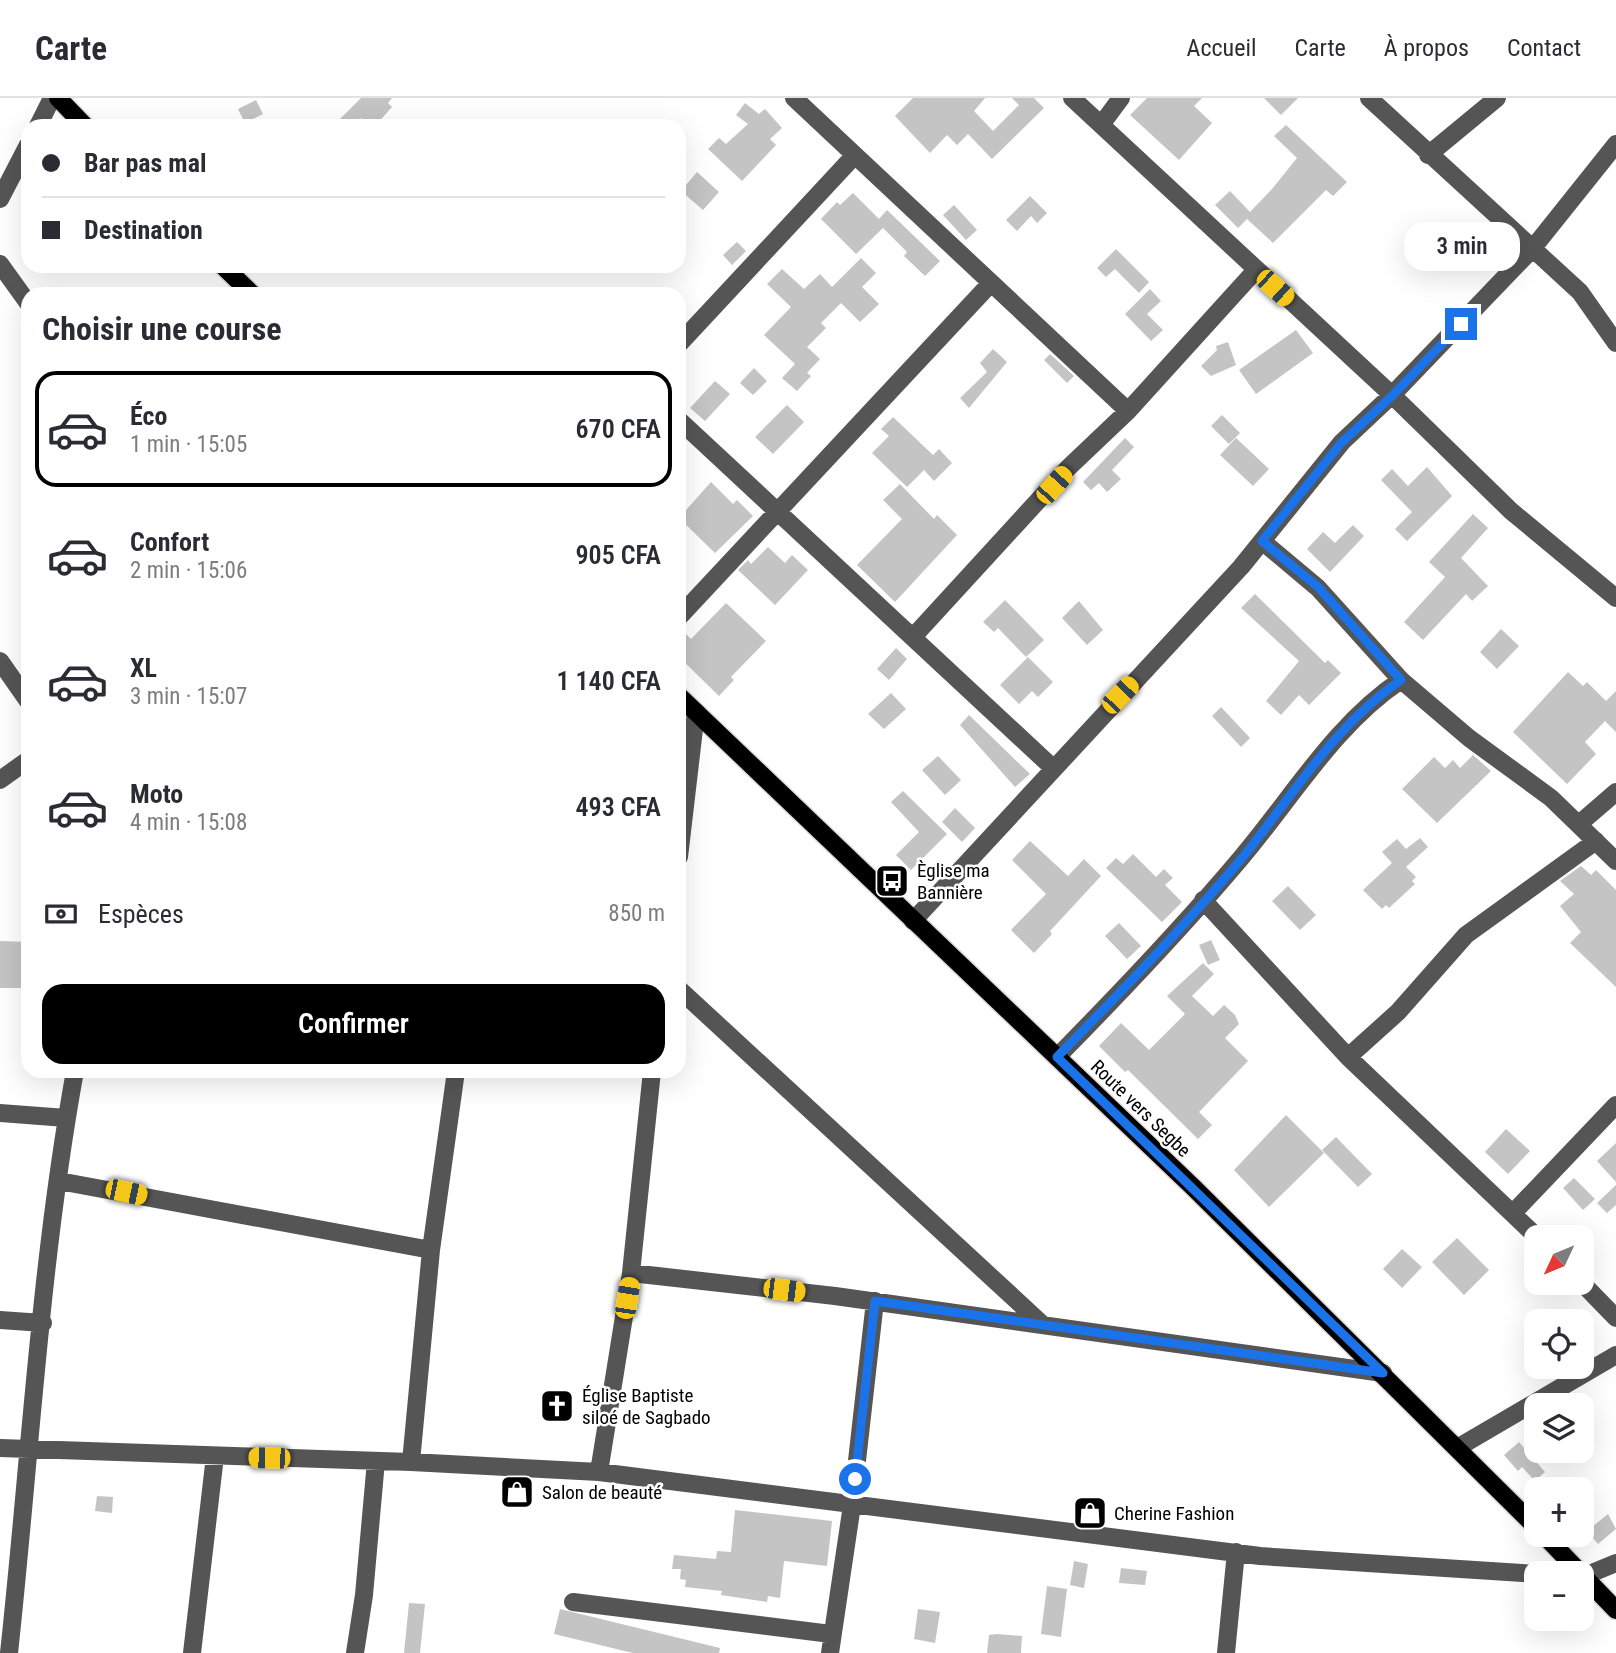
<!DOCTYPE html>
<html lang="fr">
<head>
<meta charset="utf-8">
<style>
	body { margin:0; font-family:"Roboto Condensed",sans-serif; background:#f7f7f7; color:#2b2b33; height:100vh; display:flex; flex-direction:column; font-size:26px; white-space:nowrap }
	* { box-sizing:border-box; margin:0 }
	p { font-size:23px; color:#7c7c81 }
	.icon { flex:none; width:38px; height:38px; fill:none; stroke:currentColor; stroke-width:2; stroke-linecap:round; stroke-linejoin:round }
	.map { position:relative; flex:1; overflow:hidden }
	.side { position:absolute; left:21px; top:189px; width:665px; height:791px; display:flex; flex-direction:column; background:#fff; border-radius:21px; box-shadow:0 7px 28px #0002 }
	.side>* { flex:none }
	.hud { position:absolute; left:21px; top:21px; width:665px; height:154px; border-radius:21px; box-shadow:0 7px 28px #0002; display:grid; align-content:center; height:154px; padding:0 21px; background:#fff }
	.needle { width:46px; rotate:226deg }
	.fabs { position:absolute; left:1524px; top:1127px; display:grid; gap:14px }
	.fabs a { display:grid; place-items:center; width:70px; height:70px; border-radius:14px; background:#fff; box-shadow:0 7px 28px #0002; font-size:35px }
	.end { position:absolute; width:32px; height:32px; margin:-16px; border:9px solid #1a73e8; background:#fff; box-shadow:0 0 0 4px #fff }
	.from { border-radius:50% }
	.bubble { position:absolute; height:49px; border-radius:21px; background:#fff; box-shadow:0 7px 28px #0002; font-size:23px; font-weight:600; line-height:49px; text-align:center }
	.car { position:absolute; width:21px; height:42px; margin:-21px -10px; border-radius:9px; box-shadow:0 0 5px 2px #0007; background:linear-gradient(#f5c518 24%,#345 0 40%,#f5c518 0 76%,#345 0 86%,#f5c518 0) }
	.hud b { display:flex; align-items:center; gap:24px; height:66px; font-size:26px }
	.hud b+b { border-top:2px solid #e1e1e2 }
	.hud i { width:18px; height:18px; background:#2b2b33 }
	ul { padding:0; list-style:none }
	li { display:flex; align-items:center; gap:21px; height:116px; margin:0 14px 10px; padding:0 7px; border:4px solid transparent; border-radius:21px }
	li div { flex:1 }
	li b { display:block; font-size:26px }
	li em { font-style:normal; font-weight:600 }
	li.selected { border-color:#000 }
	li>.icon { width:63px; height:63px; stroke-width:1.5 }
	h2 { padding:0 21px; font-size:32px; line-height:84px }
	.pay { display:flex; align-items:center; gap:18px; height:77px; padding:0 21px; font-size:26px }
	.pay p { margin-inline-start:auto }
	.button { display:flex; gap:14px; margin-top:auto; padding:14px 21px }
	.button a { flex:1; height:80px; border-radius:21px; background:#000; color:#fff; font-size:28px; font-weight:600; line-height:80px; text-align:center }
	header { display:flex; align-items:center; gap:42px; box-sizing:border-box; height:98px; padding:0 35px; background:#fff; border-bottom:2px solid #e1e1e2 }
	header strong { font-size:33px }
	nav { display:flex; gap:38px; margin-inline-start:auto; font-size:24px }
	.map>svg:first-child { display:block }
	.building { fill:#c4c4c4 }
	.lines { fill:none; stroke-linecap:round; stroke-linejoin:round }
	.major-casing { stroke:#dbdbdb; stroke-width:21 }
	.minor { stroke:#555; stroke-width:18 }
	.major { stroke:#000; stroke-width:18 }
	.route { stroke:#1a73e8; stroke-width:9 }
	.labels { text-anchor:middle; stroke-width:5; stroke-linejoin:round; paint-order:stroke }
	.poi-label { font-size:19px; fill:#000; stroke:#fff; text-anchor:start }
	.street-label { font-size:19px; fill:#000; stroke:#fff }
</style>
</head>
<body>
<header>
<strong>Carte</strong>
<nav><a>Accueil</a><a>Carte</a><a>À propos</a><a>Contact</a></nav>
</header>
<div class="map">
<svg width="1616" height="1555" viewBox="0 0 1616 1555">
	<rect width="100%" height="100%" fill="#fff"/>
	<!-- building -->
	<path class="building" d="M361 0H392L388 5 392 9 375 28H369L360 20 353 28H333Z
		M913 0H985L974 13 993 33 1019 7 1012 0H1034L1044 10 992 61 968 36 957 47 947 37 930 55 895 18Z
		M1147 0H1202L1194 8 1212 25 1179 62 1130 17Z
		M1264 0H1298L1281 17Z
		M256 2 263 16 245 25 238 11Z
		M745 5 759 16 765 11 782 30 770 41 776 47 742 83 708 51 719 40 726 46 748 26 736 17Z
		M1286 27 1347 84 1333 98 1326 92 1273 145 1247 121 1238 130 1215 107 1230 93 1250 114 1272 91 1297 60 1274 38Z
		M697 74 719 94 703 112 681 93Z
		M853 95 879 121 887 112 940 163 925 178 904 158 907 154 883 130 856 156 821 121 837 104 840 107Z
		M1030 98 1047 115 1037 125 1031 118 1017 133 1006 122Z
		M954 107 977 132 966 142 943 117Z
		M737 144 746 153 732 167 723 157Z
		M1116 151 1149 184 1139 195 1115 171 1106 179 1097 170Z
		M861 160 876 175 862 189 879 206 860 224 841 205 821 225 826 230 807 249 820 261 807 275 811 278 797 293 782 280 795 266 764 237 791 209 767 186 782 171 804 191 820 176 832 189Z
		M1150 191 1161 203 1147 216 1163 232 1151 243 1125 216Z
		M1296 232 1313 255 1256 296 1239 272Z
		M1228 244 1236 267 1211 278 1201 268 1217 252 1216 248Z
		M993 251 1007 264 969 310 960 300 987 274 980 265Z
		M1050 256 1074 278 1067 285 1044 262Z
		M754 270 767 283 753 297 740 285Z
		M715 283 730 296 705 323 690 310Z
		M787 307 804 324 773 356 755 339Z
		M1222 317 1240 335 1229 346 1211 328Z
		M893 319 933 357 939 351 952 365 934 383 924 372 907 389 872 355 889 338 881 331Z
		M1125 340 1134 349 1112 372 1121 381 1107 394 1099 385 1091 392 1083 384Z
		M1236 340 1269 371 1253 388 1220 357Z
		M1427 369 1452 398 1407 443 1395 431 1412 414 1381 382 1392 371 1408 388Z
		M711 384 733 406 737 402 753 418 715 455 679 420Z
		M900 386 934 421 937 417 957 437 895 504 857 467 902 421 883 402Z
		M1473 416 1488 430 1461 460 1488 488 1472 503 1466 496 1423 542 1404 524 1445 479 1429 464Z
		M1353 427 1364 438 1330 474 1307 451 1323 434 1335 445Z
		M768 449 785 465 792 457 808 472 775 507 738 472 748 462 751 466Z
		M1255 496 1325 565 1328 562 1341 575 1309 607 1299 597 1281 617 1266 603 1299 563 1241 510Z
		M1005 502 1044 542 1026 559 998 530 994 534 983 524Z
		M1079 503 1103 532 1087 547 1062 520Z
		M726 505 766 543 731 579 734 582 719 598 679 559V544L686 536 691 541Z
		M1501 531 1519 548 1497 571 1480 554Z
		M896 550 907 561 889 582 877 571Z
		M1028 559 1053 584 1038 599 1032 593 1019 606 1000 587Z
		M1568 574 1583 588 1587 584 1606 603 1616 593V634L1605 623 1585 644 1596 656 1567 686 1513 634Z
		M891 595 906 611 884 631 868 616Z
		M1221 609 1250 640 1241 649 1212 618Z
		M969 617 1030 676 1015 689 960 627Z
		M1473 657 1491 673 1437 725 1402 691 1434 659 1445 670 1453 662 1460 670Z
		M938 658 961 682 945 697 922 672Z
		M903 693 947 736 911 772 896 757 919 734 891 704Z
		M955 710 975 730 962 744 942 724Z
		M1420 740 1428 749 1406 769 1416 779 1412 783 1415 786 1389 810 1386 807 1382 811 1363 792 1392 765 1382 754 1397 741 1406 751Z
		M1030 743 1068 778 1084 761 1101 778 1050 833 1052 836 1034 855 1011 832 1046 796 1012 762Z
		M1133 756 1156 779 1164 771 1173 780 1165 787 1182 804 1162 824 1106 770 1116 760 1123 766Z
		M1581 768 1591 777 1596 772 1616 792V889L1570 845 1581 834 1560 808 1574 796 1560 783Z
		M1288 788 1316 817 1300 832 1272 803Z
		M1119 825 1141 848 1127 861 1105 838Z
		M1211 842 1220 862 1208 867 1199 847Z
		M0 843 28 844V890H0Z
		M1203 865 1214 876 1192 898 1213 918 1224 907 1235 917 1239 926 1225 940 1248 963 1199 1014 1212 1027 1198 1041 1128 972 1125 974 1099 948 1121 925 1149 952 1185 916 1167 898Z
		M1286 1017 1324 1055 1269 1109 1234 1072Z
		M1506 1031 1530 1053 1508 1076 1485 1054Z
		M1336 1039 1372 1076 1358 1089 1322 1052Z
		M1616 1045V1084L1597 1063Z
		M1574 1080 1595 1101 1583 1112 1563 1090Z
		M1616 1087V1107L1607 1115 1597 1105Z
		M1457 1140 1489 1172 1464 1197 1432 1164Z
		M1402 1151 1422 1169 1402 1190 1383 1171Z
		M1519 1344 1545 1374 1535 1383 1522 1369 1518 1373 1504 1357Z
		M97 1398 113 1399 112 1415 95 1413Z
		M735 1412 832 1423 827 1468 784 1463 780 1500 768 1498 767 1504 721 1497 722 1493 685 1489 686 1482 680 1481 681 1471H672L674 1457 716 1461 717 1453 731 1454Z
		M1608 1416 1616 1431 1598 1446 1587 1433Z
		M1074 1463 1088 1466 1084 1490 1070 1487Z
		M1121 1470 1147 1473 1145 1487 1119 1485Z
		M1047 1488 1067 1491 1061 1539 1041 1536Z
		M409 1505 425 1506 420 1555H404Z
		M560 1511 720 1550 719 1555H633L554 1536Z
		M918 1511 940 1514 935 1545 914 1541Z
		M997 1536 1022 1538 1021 1555H987L989 1537Z"/>
	<g class="lines">
		<defs>
			<path id="major" d="M58 0 85 28
				M223 168 252 196
				M679 598 1193 1089 1536 1429
				M1544 1437 1616 1512"/>
		</defs>
		<!-- major casing -->
		<use href="#major" class="major-casing"/>
		<!-- minor -->
		<path class="minor" d="M794 0 1128 313
			M1072 0 1392 297 1511 413 1616 500
			M1369 0 1580 194 1616 245
			M1101 27 1121 0
			M38 28 52 0
			M1428 57 1497 0
			M0 101 28 47
			M0 166 28 205
			M679 246 855 57
			M679 322 1053 670
			M1262 443 1318 490 1401 582 1469 640 1551 700 1616 763
			M679 519 991 185
			M913 539 1068 370 1128 313 1255 173
			M0 563 28 603
			M0 682 28 662
			M1579 726 1616 694
			M679 759 696 614
			M1203 802 1348 959 1537 1139
			M913 823 1241 469 1342 344 1392 297 1533 150 1616 46
			M679 891 1042 1226
			M1057 959C1120 895 1183 829 1241 760 1292 700 1334 627 1401 582
			M1348 959 1398 914 1466 837 1596 743
			M0 1015 66 1020
			M59 1083 431 1152
			M1513 1115 1616 1007
			M631 1175 835 1198 1383 1275
			M1582 1185 1616 1220
			M0 1222 43 1225
			M0 1350 411 1364 599 1374 1260 1458 1536 1476
			M1457 1350 1616 1257
			M411 1364 431 1152 456 973
			M599 1374 631 1175 652 973
			M1582 1479 1616 1465
			M573 1504 831 1536
			M9 1555C30 1362 40 1165 75 973
			M192 1555 215 1358
			M355 1555 364 1497 376 1363
			M830 1555 852 1407 875 1203
			M1226 1555 1236 1454"/>
		<!-- major -->
		<use href="#major" class="major"/>
	</g>
	<g class="lines">
		<!-- route -->
		<path class="route" d="M855 1381 875 1203 1383 1275 1057 959C1120 895 1184 829 1242 760 1292 699 1334 627 1401 582L1318 489 1262 443 1342 344 1392 298 1461 226"/>
	</g>
	<!-- icons -->
	<defs>
		<symbol id="bus-square" viewBox="-11 -11 22 22"><rect x="-9" y="-9" width="18" height="18" rx="4" fill="#000" stroke="#fff"/><path d="M-5-6H5V4H4V6H2V4H-2V6H-4V4H-5ZM-3.5-4V0h7V-4ZM-3.5 1.2v1.5H-2V1.2ZM2 1.2v1.5H3.5V1.2Z" fill="#fff"/></symbol>
		<symbol id="church-square" viewBox="-11 -11 22 22"><rect x="-9" y="-9" width="18" height="18" rx="4" fill="#000" stroke="#fff"/><path d="M-1.2-6h2.4v3.5h3.3v2.4h-3.3V6h-2.4V-.1h-3.3v-2.4h3.3Z" fill="#fff"/></symbol>
		<symbol id="shop-square" viewBox="-11 -11 22 22"><rect x="-9" y="-9" width="18" height="18" rx="4" fill="#000" stroke="#fff"/><path d="M-5-2.5h2.3a2.7 3.5 0 0 1 5.4 0H5L5.5 6h-11ZM-1.5-2.5h3a1.5 2.3 0 0 0-3 0Z" fill="#fff"/></symbol>
	</defs>
	<g fill-rule="evenodd">
		<use href="#bus-square" x="873" y="764" width="38" height="38"/>
		<use href="#church-square" x="538" y="1289" width="38" height="38"/>
		<use href="#shop-square" x="498" y="1375" width="38" height="38"/>
		<use href="#shop-square" x="1071" y="1396" width="38" height="38"/>
	</g>
	<g class="labels">
		<!-- poi labels -->
		<g class="poi-label">
			<text x="917" y="779">Èglise ma<tspan x="917" dy="22">Bannière</tspan></text>
			<text x="582" y="1304">Église Baptiste<tspan x="582" dy="22">siloé de Sagbado</tspan></text>
			<text x="542" y="1401">Salon de beauté</text>
			<text x="1114" y="1422">Cherine Fashion</text>
		</g>
		<!-- street labels -->
		<g class="street-label">
			<text transform="translate(1141 1010) rotate(44)" y="7">Route vers Segbe</text>
		</g>
	</g>
</svg>
<div class="fabs">
<a><svg class="needle" viewBox="-14 -14 28 28"><path d="M0-13l5 13h-10z" fill="#e53935"/><path d="M0 13l5-13h-10z" fill="#7c7c81"/></svg></a>
<a><svg class="icon" aria-label="locate" viewBox="0 0 24 24"><circle cx="12" cy="12" r="6"/><path d="M12 2v4M12 18v4M2 12h4M18 12h4"/></svg></a>
<a><svg class="icon" aria-label="layers" viewBox="0 0 24 24"><path d="M12 4l9 5-9 5-9-5zM3 14l9 5 9-5"/></svg></a>
<a>+</a>
<a>−</a>
</div>
<i class="end from" style="left:855px;top:1381px"></i>
<i class="end" style="left:1461px;top:226px"></i>
<div class="bubble" style="left:1404px;top:124px;width:116px">3 min</div>
<i class="car" style="left:1275px;top:190px;rotate:132deg"></i>
<i class="car" style="left:1054px;top:387px;rotate:42deg"></i>
<i class="car" style="left:1120px;top:597px;rotate:44deg"></i>
<i class="car" style="left:126px;top:1094px;rotate:102deg"></i>
<i class="car" style="left:784px;top:1192px;rotate:97deg"></i>
<i class="car" style="left:627px;top:1200px;rotate:9deg"></i>
<i class="car" style="left:269px;top:1360px;rotate:271deg"></i>
<div class="hud">
<b><i class="from"></i>Bar pas mal</b>
<b><i></i>Destination</b>
</div>
<section class="side">
<h2>Choisir une course</h2>
<ul>
<li class="selected"><svg class="icon" aria-label="car" viewBox="0 0 24 24"><path d="M5 17H2v-5l4-1 3-4h7l3 4 3 1v5h-3M9 17h6M6 11h13"/><circle cx="7" cy="17" r="2"/><circle cx="17" cy="17" r="2"/></svg><div><b>Éco</b><p>1 min · 15:05</p></div><em>670 CFA</em></li>
<li><svg class="icon" aria-label="car" viewBox="0 0 24 24"><path d="M5 17H2v-5l4-1 3-4h7l3 4 3 1v5h-3M9 17h6M6 11h13"/><circle cx="7" cy="17" r="2"/><circle cx="17" cy="17" r="2"/></svg><div><b>Confort</b><p>2 min · 15:06</p></div><em>905 CFA</em></li>
<li><svg class="icon" aria-label="car" viewBox="0 0 24 24"><path d="M5 17H2v-5l4-1 3-4h7l3 4 3 1v5h-3M9 17h6M6 11h13"/><circle cx="7" cy="17" r="2"/><circle cx="17" cy="17" r="2"/></svg><div><b>XL</b><p>3 min · 15:07</p></div><em>1 140 CFA</em></li>
<li><svg class="icon" aria-label="car" viewBox="0 0 24 24"><path d="M5 17H2v-5l4-1 3-4h7l3 4 3 1v5h-3M9 17h6M6 11h13"/><circle cx="7" cy="17" r="2"/><circle cx="17" cy="17" r="2"/></svg><div><b>Moto</b><p>4 min · 15:08</p></div><em>493 CFA</em></li>
</ul>
<div class="pay"><svg class="icon" aria-label="cash" viewBox="0 0 24 24"><path d="M3 7h18v10H3z"/><circle cx="12" cy="12" r="2"/></svg>Espèces<p>850 m</p></div>
<div class="button"><a>Confirmer</a></div>
</section>
</div>
</body>
</html>
